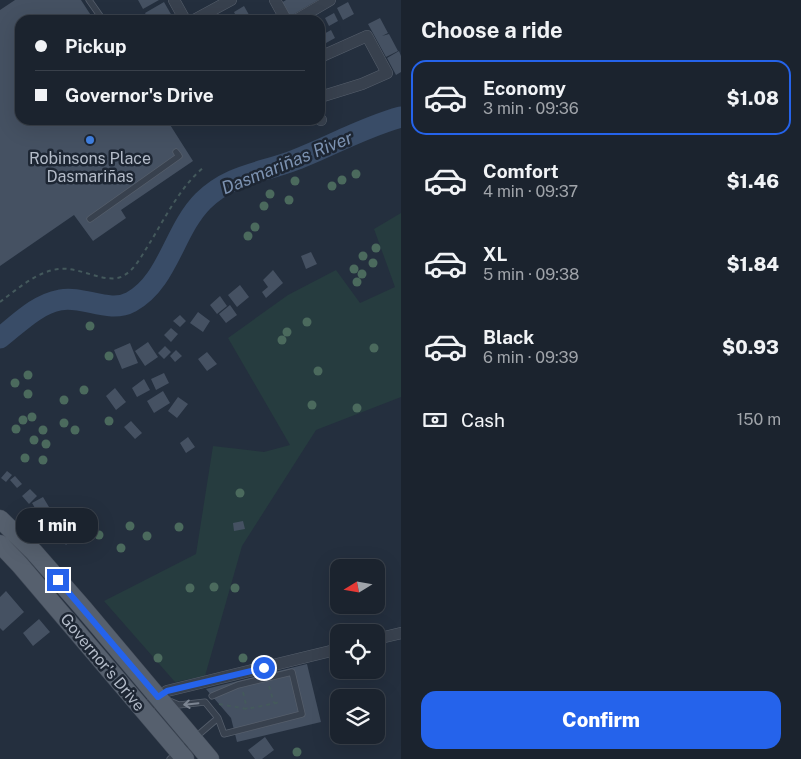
<!DOCTYPE html>
<html lang="en">
<head>
<meta charset="utf-8">
<style>
	body { margin:0; font-family:"Public Sans",sans-serif; background:#282f3a; color:#f1f3f6; height:100vh; display:flex; flex-direction:column; font-size:19px; white-space:nowrap }
	* { box-sizing:border-box; margin:0 }
	p { font-size:16px; color:#a0a4aa }
	.icon { flex:none; width:28px; height:28px; fill:none; stroke:currentColor; stroke-width:2; stroke-linecap:round; stroke-linejoin:round }
	.map { position:relative; flex:1; overflow:hidden }
	.drawer { display:flex; flex-direction:column; background:#1b232e; width:400px }
	.drawer>* { flex:none }
	.top-card { position:absolute; left:15px; top:15px; width:310px; height:110px; border-radius:15px; box-shadow:0 5px 20px #0002,0 0 0 1px #39404a; display:grid; align-content:center; height:110px; padding:0 20px; background:#1b232e }
	.needle { width:32px; rotate:259deg }
	.controls { position:absolute; left:330px; top:559px; display:grid; gap:10px }
	.controls a { display:grid; place-items:center; width:55px; height:55px; border-radius:10px; background:#1b232e; box-shadow:0 5px 20px #0002,0 0 0 1px #39404a; font-size:25px }
	.end { position:absolute; width:22px; height:22px; margin:-11px; border:6px solid #2563eb; background:#fff; box-shadow:0 0 0 2px #fff }
	.from { border-radius:50% }
	.bubble { position:absolute; height:35px; border-radius:15px; background:#1b232e; box-shadow:0 5px 20px #0002,0 0 0 1px #39404a; font-size:16px; font-weight:800; line-height:35px; text-align:center }
	.top-card b { display:flex; align-items:center; gap:18px; height:48px; font-size:19px }
	.top-card b+b { border-top:1px solid #39404a }
	.top-card i { width:12px; height:12px; background:#f1f3f6 }
	ul { padding:0; list-style:none }
	li { display:flex; align-items:center; gap:15px; height:75px; margin:0 10px 8px; padding:0 10px; border:2px solid transparent; border-radius:15px }
	li div { flex:1 }
	li b { display:block; font-size:19px }
	li em { font-style:normal; font-weight:800 }
	li.current { border-color:#2563eb }
	li>.icon { width:45px; height:45px; stroke-width:1.5 }
	h2 { padding:0 20px; font-size:22px; line-height:60px }
	.pay { display:flex; align-items:center; gap:12px; height:55px; padding:0 20px; font-size:19px }
	.pay p { margin-inline-start:auto }
	.primary-button { display:flex; gap:10px; margin-top:auto; padding:10px 20px }
	.primary-button a { flex:1; height:58px; border-radius:15px; background:#2563eb; color:#fff; font-size:20px; font-weight:800; line-height:58px; text-align:center }
	main { display:flex; flex:1; min-height:0 }
	.map>svg:first-child { display:block }
	.green { fill:#263c3f }
	.lines { fill:none; stroke-linecap:round; stroke-linejoin:round }
	.river { stroke:#394c67; stroke-width:21 }
	.building { fill:#455162 }
	.service-casing { stroke:#565f6c; stroke-width:7 }
	.minor-casing { stroke:#565f6c; stroke-width:12 }
	.primary-casing { stroke:#414a57; stroke-width:19 }
	.path { stroke:#44595c; stroke-width:2; stroke-dasharray:4 4; stroke-linecap:butt }
	.service { stroke:#38414e; stroke-width:5.5 }
	.minor { stroke:#38414e; stroke-width:11 }
	.primary { stroke:#56606e; stroke-width:18 }
	.tree { fill:#4b6a5d }
	.oneway { stroke:#7c8592 }
	.route { stroke:#2563eb; stroke-width:6 }
	.shop-dot { fill:#3f7fe0; stroke:#1d2633; stroke-width:2 }
	.labels { text-anchor:middle; stroke-width:5; stroke-linejoin:round; paint-order:stroke }
	.poi-label { font-size:16px; fill:#b4bcc9; stroke:#1d2633 }
	.street-label { font-size:16px; fill:#b4bcc9; stroke:#1d2633 }
	.water-label { font-size:18px; font-style:italic; fill:#7c92b1; stroke:#1d2633 }
</style>
</head>
<body>
<main>
<div class="map">
<svg width="401" height="759" viewBox="0 0 401 759">
	<rect width="100%" height="100%" fill="#242f3e"/>
	<!-- green -->
	<path class="green" d="M401 213V397L316 430 242 546 205 676 175 682 104 601 196 554 213 446 264 452 290 445 228 338 288 295 336 270 360 303 395 287 374 229Z"/>
	<g class="lines">
		<!-- river -->
		<path class="river" d="M0 338C18 324 37 304 60 300 83 295 109 314 131 302 168 282 174 230 203 201 230 174 262 173 295 160 331 146 364 127 401 117"/>
	</g>
	<!-- building -->
	<path class="building" d="M15 0H81L94 20H20V120H167L193 161 121 210 126 218 93 241 74 215 0 266V10Z
		M138 0H159L143 9Z
		M286 0H318L289 17 281 3Z
		M164 2 172 16 165 20H149L145 13Z
		M348 2 354 14 343 20 337 8Z
		M244 6 252 20H238L234 12Z
		M334 13 338 21 329 26 325 18Z
		M380 18 388 33 382 36 389 34 398 51 386 57 368 24Z
		M331 30 335 38 326 43 322 35Z
		M399 51 401 56V72L396 75 387 58Z
		M311 252 317 264 306 269 301 256Z
		M273 270 283 283 266 298 262 292 268 287 263 280Z
		M240 285 249 297 237 307 228 295Z
		M220 296 227 306 217 314 210 305Z
		M230 305 237 315 226 323 219 314Z
		M198 312 210 321 203 332 190 323Z
		M180 315 186 321 180 327 173 321Z
		M171 328 178 334 171 342 164 335Z
		M148 342 158 357 145 366 135 351Z
		M130 343 138 363 122 369 114 350Z
		M165 346 171 352 164 359 158 353Z
		M176 350 182 356 175 362 170 356Z
		M207 352 217 364 207 371 198 359Z
		M164 373 169 383 156 390 151 379Z
		M144 379 150 390 137 397 132 388Z
		M115 388 126 402 116 410 106 396Z
		M163 391 170 403 154 413 147 401Z
		M178 397 188 404 177 418 168 411Z
		M131 421 142 433 135 439 124 427Z
		M188 437 195 447 186 453 180 443Z
		M7 471 12 475 6 482 1 478Z
		M15 476 22 484 17 488 10 480Z
		M30 489 37 496 29 504 22 496Z
		M43 497 49 507 38 513 32 503Z
		M51 509 58 518 48 525 41 516Z
		M62 517 69 526 59 533 52 525Z
		M243 521 245 529 234 531 233 523Z
		M67 531 74 537 66 545 60 538Z
		M6 591 24 612 3 631 0 628V597Z
		M39 619 50 632 33 646 23 633Z
		M307 664 321 722 237 742 231 718 206 689Z
		M265 737 274 750 262 759H255L248 750Z"/>
	<g class="lines">
		<defs>
			<path id="service" d="M89 0 103 20
				M90 219 179 156 176 152
				M212 696 238 685 292 672 302 714 224 734 218 718
				M167 700 179 705 205 702 218 718 170 759"/>
			<path id="minor" d="M174 0 185 20
				M275 0 286 20
				M194 20 231 0
				M296 20 330 0
				M320 57 367 36 387 73 362 84 320 97
				M320 119 321 120
				M376 639 401 633
				M143 710 167 691 339 649"/>
			<path id="primary" d="M0 519 34 552 83 608 210 759
				M0 544 20 565 185 759"/>
		</defs>
		<!-- service casing -->
		<use href="#service" class="service-casing"/>
		<!-- minor casing -->
		<use href="#minor" class="minor-casing"/>
		<!-- primary casing -->
		<use href="#primary" class="primary-casing"/>
		<!-- path -->
		<path class="path" d="M0 302C17 289 38 271 59 269 79 266 106 285 123 276 136 269 143 253 151 241 166 216 181 186 204 167
			M269 686 274 703
			M243 692 247 709
			M219 704 247 709 281 702"/>
		<!-- service -->
		<use href="#service" class="service"/>
		<!-- minor -->
		<use href="#minor" class="minor"/>
		<!-- primary -->
		<use href="#primary" class="primary"/>
	</g>
	<!-- trees -->
	<g class="tree">
		<circle cx="356" cy="174" r="4.5"/>
		<circle cx="342" cy="180" r="4.5"/>
		<circle cx="295" cy="181" r="4.5"/>
		<circle cx="332" cy="186" r="4.5"/>
		<circle cx="270" cy="194" r="4.5"/>
		<circle cx="289" cy="200" r="4.5"/>
		<circle cx="264" cy="206" r="4.5"/>
		<circle cx="255" cy="227" r="4.5"/>
		<circle cx="248" cy="236" r="4.5"/>
		<circle cx="376" cy="248" r="4.5"/>
		<circle cx="363" cy="256" r="4.5"/>
		<circle cx="373" cy="263" r="4.5"/>
		<circle cx="354" cy="269" r="4.5"/>
		<circle cx="362" cy="274" r="4.5"/>
		<circle cx="357" cy="282" r="4.5"/>
		<circle cx="307" cy="322" r="4.5"/>
		<circle cx="90" cy="326" r="4.5"/>
		<circle cx="287" cy="332" r="4.5"/>
		<circle cx="282" cy="340" r="4.5"/>
		<circle cx="374" cy="348" r="4.5"/>
		<circle cx="109" cy="356" r="4.5"/>
		<circle cx="318" cy="371" r="4.5"/>
		<circle cx="28" cy="375" r="4.5"/>
		<circle cx="15" cy="383" r="4.5"/>
		<circle cx="84" cy="390" r="4.5"/>
		<circle cx="28" cy="394" r="4.5"/>
		<circle cx="64" cy="400" r="4.5"/>
		<circle cx="312" cy="405" r="4.5"/>
		<circle cx="357" cy="408" r="4.5"/>
		<circle cx="32" cy="417" r="4.5"/>
		<circle cx="23" cy="420" r="4.5"/>
		<circle cx="109" cy="421" r="4.5"/>
		<circle cx="64" cy="423" r="4.5"/>
		<circle cx="16" cy="429" r="4.5"/>
		<circle cx="43" cy="430" r="4.5"/>
		<circle cx="75" cy="430" r="4.5"/>
		<circle cx="34" cy="440" r="4.5"/>
		<circle cx="46" cy="444" r="4.5"/>
		<circle cx="25" cy="458" r="4.5"/>
		<circle cx="43" cy="460" r="4.5"/>
		<circle cx="240" cy="493" r="4.5"/>
		<circle cx="130" cy="526" r="4.5"/>
		<circle cx="179" cy="527" r="4.5"/>
		<circle cx="99" cy="535" r="4.5"/>
		<circle cx="147" cy="536" r="4.5"/>
		<circle cx="121" cy="548" r="4.5"/>
		<circle cx="214" cy="587" r="4.5"/>
		<circle cx="190" cy="588" r="4.5"/>
		<circle cx="235" cy="588" r="4.5"/>
		<circle cx="158" cy="658" r="4.5"/>
		<circle cx="243" cy="658" r="4.5"/>
		<circle cx="297" cy="752" r="4.5"/>
	</g>
	<!-- one-way arrows -->
	<defs><path id="oneway-shaft" d="M-6 0H5M1.5-3L5.5 0L1.5 3" fill="none" stroke-width="1.6" stroke-linecap="round" stroke-linejoin="round" transform="scale(1.25)"/></defs>
	<use class="oneway" href="#oneway-shaft" transform="translate(191 704) rotate(174)"/>
	<g class="lines">
		<!-- route -->
		<path class="route" d="M58 580 158 697 167 691 264 668"/>
	</g>
	<!-- markers -->
	<circle class="shop-dot" cx="90" cy="140" r="5"/>
	<g class="labels">
		<!-- poi labels -->
		<g class="poi-label">
			<text x="90" y="164">Robinsons Place<tspan x="90" dy="18">Dasmariñas</tspan></text>
		</g>
		<!-- street labels -->
		<g class="street-label">
			<text transform="translate(103 662) rotate(50)" y="6">Governor's Drive</text>
		</g>
		<!-- water labels -->
		<g class="water-label">
			<text transform="translate(287 163) rotate(-22)" y="6">Dasmariñas River</text>
		</g>
	</g>
</svg>
<div class="controls">
<a><svg class="needle" viewBox="-14 -14 28 28"><path d="M0-13l5 13h-10z" fill="#e53935"/><path d="M0 13l5-13h-10z" fill="#a0a4aa"/></svg></a>
<a><svg class="icon" aria-label="locate" viewBox="0 0 24 24"><circle cx="12" cy="12" r="6"/><path d="M12 2v4M12 18v4M2 12h4M18 12h4"/></svg></a>
<a><svg class="icon" aria-label="layers" viewBox="0 0 24 24"><path d="M12 4l9 5-9 5-9-5zM3 14l9 5 9-5"/></svg></a>
</div>
<i class="end from" style="left:264px;top:668px"></i>
<i class="end" style="left:58px;top:580px"></i>
<div class="bubble" style="left:16px;top:508px;width:82px">1 min</div>
<div class="top-card">
<b><i class="from"></i>Pickup</b>
<b><i></i>Governor's Drive</b>
</div>
</div>
<section class="drawer">
<h2>Choose a ride</h2>
<ul>
<li class="current"><svg class="icon" aria-label="car" viewBox="0 0 24 24"><path d="M5 17H2v-5l4-1 3-4h7l3 4 3 1v5h-3M9 17h6M6 11h13"/><circle cx="7" cy="17" r="2"/><circle cx="17" cy="17" r="2"/></svg><div><b>Economy</b><p>3 min · 09:36</p></div><em>$1.08</em></li>
<li><svg class="icon" aria-label="car" viewBox="0 0 24 24"><path d="M5 17H2v-5l4-1 3-4h7l3 4 3 1v5h-3M9 17h6M6 11h13"/><circle cx="7" cy="17" r="2"/><circle cx="17" cy="17" r="2"/></svg><div><b>Comfort</b><p>4 min · 09:37</p></div><em>$1.46</em></li>
<li><svg class="icon" aria-label="car" viewBox="0 0 24 24"><path d="M5 17H2v-5l4-1 3-4h7l3 4 3 1v5h-3M9 17h6M6 11h13"/><circle cx="7" cy="17" r="2"/><circle cx="17" cy="17" r="2"/></svg><div><b>XL</b><p>5 min · 09:38</p></div><em>$1.84</em></li>
<li><svg class="icon" aria-label="car" viewBox="0 0 24 24"><path d="M5 17H2v-5l4-1 3-4h7l3 4 3 1v5h-3M9 17h6M6 11h13"/><circle cx="7" cy="17" r="2"/><circle cx="17" cy="17" r="2"/></svg><div><b>Black</b><p>6 min · 09:39</p></div><em>$0.93</em></li>
</ul>
<div class="pay"><svg class="icon" aria-label="cash" viewBox="0 0 24 24"><path d="M3 7h18v10H3z"/><circle cx="12" cy="12" r="2"/></svg>Cash<p>150 m</p></div>
<div class="primary-button"><a>Confirm</a></div>
</section>
</main>
</body>
</html>
